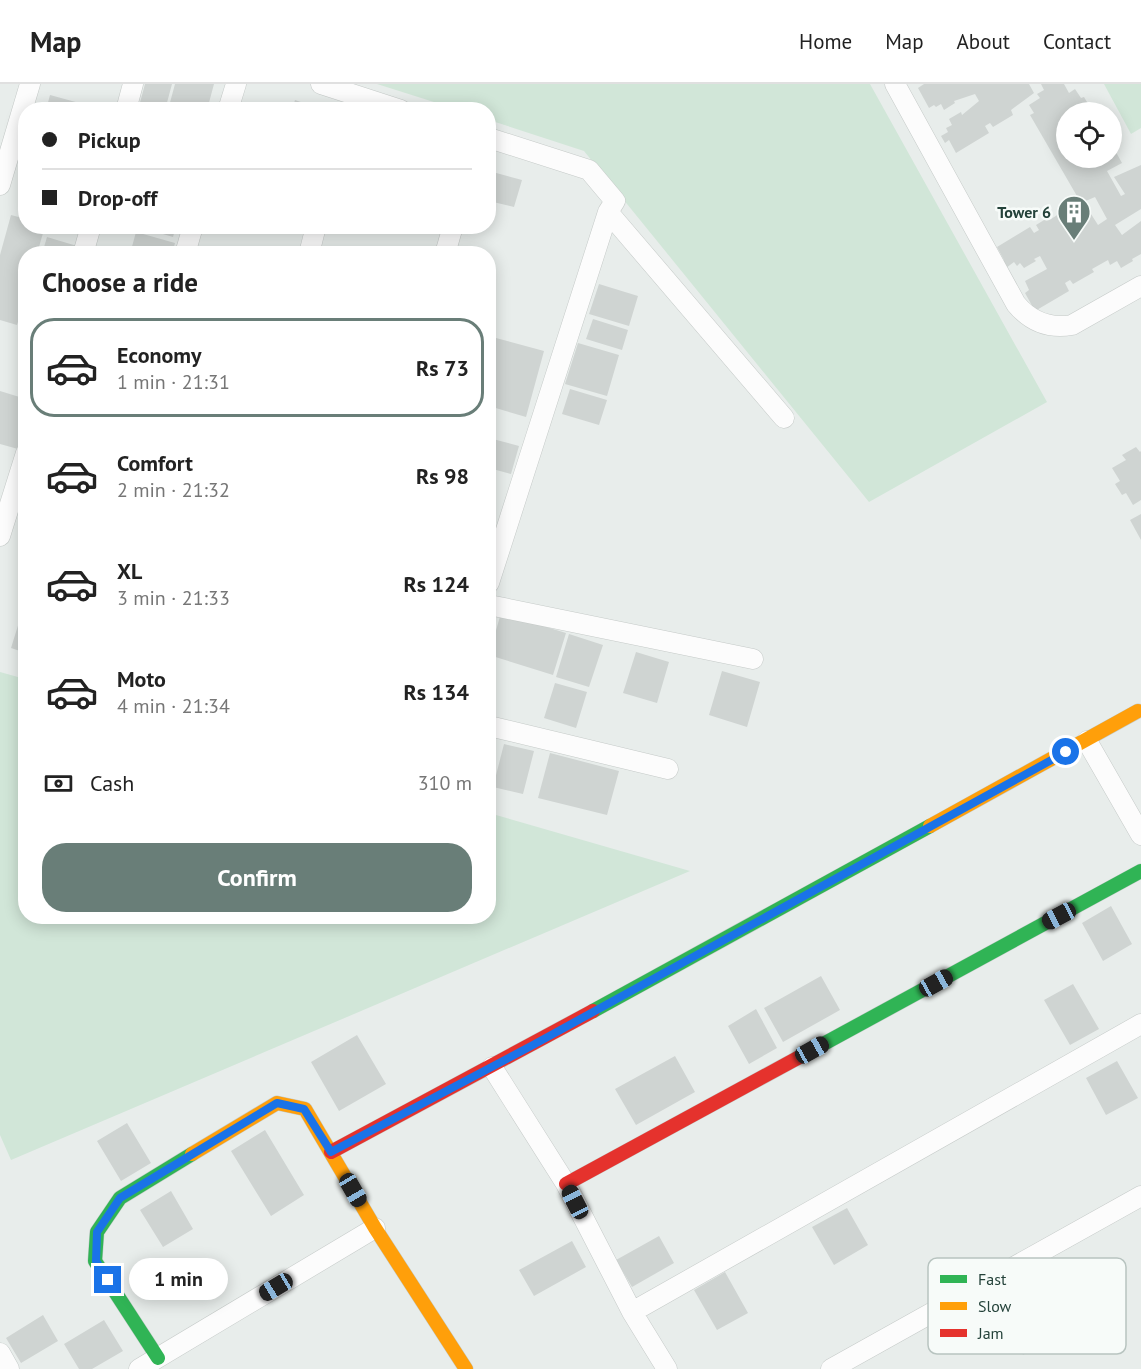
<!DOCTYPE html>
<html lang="en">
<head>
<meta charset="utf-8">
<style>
	body { margin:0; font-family:"PT Sans",sans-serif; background:#f2f2f2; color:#222; height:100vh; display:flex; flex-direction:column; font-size:22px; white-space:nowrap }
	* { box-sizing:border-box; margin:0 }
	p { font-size:20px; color:#767676 }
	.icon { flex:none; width:33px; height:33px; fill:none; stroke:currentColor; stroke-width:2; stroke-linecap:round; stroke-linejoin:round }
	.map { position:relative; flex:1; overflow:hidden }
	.drawer { position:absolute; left:18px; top:162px; width:478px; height:678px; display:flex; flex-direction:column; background:#fff; border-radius:24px; box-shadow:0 3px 15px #0003 }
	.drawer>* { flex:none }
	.hud { position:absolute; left:18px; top:18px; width:478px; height:132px; border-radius:24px; box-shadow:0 3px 15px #0003; display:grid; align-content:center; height:132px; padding:0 24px; background:#fff }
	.fabs { position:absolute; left:1056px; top:18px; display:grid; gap:12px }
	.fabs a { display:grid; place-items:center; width:66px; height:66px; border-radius:50%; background:#fff; box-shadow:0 3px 15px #0003; font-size:30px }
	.end { position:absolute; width:27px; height:27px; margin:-14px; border:8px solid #1a73e8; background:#fff; box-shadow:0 0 0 3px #fff }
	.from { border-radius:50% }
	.bubble { position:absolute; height:42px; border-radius:21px; background:#fff; box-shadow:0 3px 15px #0003; font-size:20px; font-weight:700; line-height:42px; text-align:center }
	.car { position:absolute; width:18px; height:36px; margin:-18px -9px; border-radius:8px; box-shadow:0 0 4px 2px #0007; background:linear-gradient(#222 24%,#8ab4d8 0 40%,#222 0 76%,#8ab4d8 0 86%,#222 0) }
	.hud b { display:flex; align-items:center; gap:21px; height:57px; font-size:22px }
	.hud b+b { border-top:2px solid #e0e0e0 }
	.hud i { width:15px; height:15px; background:#222 }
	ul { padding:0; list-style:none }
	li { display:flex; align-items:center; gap:18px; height:99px; margin:0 12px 9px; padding:0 12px; border:3px solid transparent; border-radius:24px }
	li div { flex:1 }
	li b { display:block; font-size:22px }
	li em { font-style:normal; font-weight:700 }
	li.selected { border-color:#697e78 }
	li>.icon { width:54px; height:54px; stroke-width:1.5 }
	h2 { padding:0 24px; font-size:27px; line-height:72px }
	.pay { display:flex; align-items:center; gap:15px; height:66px; padding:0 24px; font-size:22px }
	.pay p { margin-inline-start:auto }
	.action { display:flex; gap:12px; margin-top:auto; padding:12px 24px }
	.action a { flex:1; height:69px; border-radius:24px; background:#697e78; color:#fff; font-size:24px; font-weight:700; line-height:69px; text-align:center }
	header { display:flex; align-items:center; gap:36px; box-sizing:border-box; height:84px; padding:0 30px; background:#fff; border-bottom:2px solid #e0e0e0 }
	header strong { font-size:28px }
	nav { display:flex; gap:33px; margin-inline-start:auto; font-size:21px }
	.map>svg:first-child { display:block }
	.green { fill:#d1e6d8 }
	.building { fill:#cfd4d2 }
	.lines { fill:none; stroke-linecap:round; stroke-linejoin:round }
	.street-casing { stroke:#c5cac8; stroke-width:21 }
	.fast-casing { stroke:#c3cbc8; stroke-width:15 }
	.slow-casing { stroke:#c3cbc8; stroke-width:15 }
	.jam-casing { stroke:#c3cbc8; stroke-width:15 }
	.street { stroke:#fcfcfc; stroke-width:20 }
	.fast { stroke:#30b455; stroke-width:14 }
	.slow { stroke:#ff9f0a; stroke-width:14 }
	.jam { stroke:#e5322d; stroke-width:14 }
	.route { stroke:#1a73e8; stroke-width:8 }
	.labels { text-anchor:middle; stroke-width:5; stroke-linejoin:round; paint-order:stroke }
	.poi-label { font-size:16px; font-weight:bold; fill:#24423a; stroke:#f7fbf9; text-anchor:end }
	.key { fill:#f7fbf9; stroke:#b8c4c0; stroke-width:1.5 }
	.key-label { font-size:16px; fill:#24423a }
</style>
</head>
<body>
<header>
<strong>Map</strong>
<nav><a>Home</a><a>Map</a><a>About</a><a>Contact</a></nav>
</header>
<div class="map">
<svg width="1141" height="1285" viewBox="0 0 1141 1285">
	<rect width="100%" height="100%" fill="#e8edeb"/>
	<!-- green -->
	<path class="green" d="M377 0H870L1047 318 869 418 584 67 489 36V26L456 25Z
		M1104 0H1141V44L1131 50Z
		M0 588 25 595 26 832H489V729L690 787 11 1076 0 1051Z"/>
	<!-- building -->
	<path class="building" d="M145 0H172L165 26H138Z
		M175 0H214L207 26H168Z
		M924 0H1029L1034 9 1011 26 1013 31 993 43 990 39 985 42 989 49 956 69 949 56 945 59 941 52 948 48 946 44 952 41 949 35 961 28 962 31 979 17 975 10 954 17 955 19 944 26 941 20 936 23 934 21 929 24 918 4Z
		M1041 0H1064L1069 9 1075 5 1081 14 1084 13 1093 28H1066V74H1112V61L1122 79 1107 87 1121 112 1125 110 1114 93 1141 81V125L1115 141 1122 151 1141 137V170L1132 175 1133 177 1121 184 1117 177 1110 181 1108 176 1092 185 1094 188 1073 200 1070 196 1065 199 1069 207 1035 227 1025 209 1029 206 1025 197 1047 185 1040 172 1034 175 1036 177 1024 184 1020 179 1017 182 1014 178 1006 184 1002 178 1004 176 997 163 1030 143 1034 149 1039 146 1036 141 1049 133 1051 135 1062 128 1064 131 1075 124 1082 136 1091 130 1098 141 1107 135 1095 113 1081 119 1030 31 1034 29 1029 21 1040 14 1037 10 1044 6Z
		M50 11 83 20 81 26H46Z
		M295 16 315 23V26H292Z
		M489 87 522 96 514 123 489 117Z
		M11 131 26 135V142H45L37 170H26V212L17 241 0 236V171Z
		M136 142H176L173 153Z
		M136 148 175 159 172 170H130Z
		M47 153 77 162 75 170H42Z
		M599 200 638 212 629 242 589 230Z
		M593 235 628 246 622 266 586 255Z
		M496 254 544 267 526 333 489 322V277Z
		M578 259 619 271 607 312 565 300Z
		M570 305 607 316 599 341 562 330Z
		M0 307 26 315V340L18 365 0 360Z
		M489 354 519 362 511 390 489 384Z
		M1136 363 1140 368 1141 367V416L1133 421 1126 409 1122 411 1115 400 1120 397 1112 384 1126 376 1122 371Z
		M1141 430V456L1130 436Z
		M25 519H26V569L11 564Z
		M501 529 566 549 553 591 489 571Z
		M569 550 603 561 589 603 556 593Z
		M636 568 669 578 657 619 623 609Z
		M722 587 760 598 747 643 709 631Z
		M555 599 587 608 576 644 544 634Z
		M504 660 534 667 523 710 493 703Z
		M550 669 619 687 607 731 538 714Z
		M1111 822 1132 860 1103 877 1082 839Z
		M821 892 840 926 783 958 764 924Z
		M1073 900 1099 945 1070 961 1044 916Z
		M756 925 777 964 749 980 728 942Z
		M357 951 386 1000 339 1027 311 978Z
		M675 972 695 1008 636 1041 615 1005Z
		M1117 977 1138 1014 1106 1031 1086 994Z
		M127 1039 151 1079 121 1097 97 1057Z
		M265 1046 304 1111 271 1132 231 1067Z
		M171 1107 193 1145 163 1163 140 1126Z
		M847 1124 868 1161 834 1181 812 1143Z
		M659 1152 674 1179 632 1203 616 1176Z
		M572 1157 586 1183 534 1212 519 1186Z
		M725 1188 748 1229 717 1246 694 1206Z
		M1030 1209 1055 1253 1023 1271 998 1226Z
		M43 1231 58 1257 21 1279 6 1254Z
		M104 1236 123 1267 92 1285H79L64 1260Z"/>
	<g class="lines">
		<defs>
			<path id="street" d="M321 0 401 26
				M895 0 1016 220C1031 238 1049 245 1072 241L1141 202
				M126 26 133 0
				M228 26 236 0
				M489 54 589 86 615 117 608 128 489 499
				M0 101 30 0
				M608 128 784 334
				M83 170 91 142
				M185 170 193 142
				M309 170 316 142
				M445 170 453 142
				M0 452 26 369
				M489 521 753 575
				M489 642 668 685
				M1087 657 1141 751
				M492 983 566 1100 632 1228 667 1285
				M632 1228 1141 940
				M0 1269 9 1285
				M139 1285 375 1144
				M831 1285 1141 1112"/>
			<path id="fast" d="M593 927 930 742
				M805 970 1141 787
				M158 1274 95 1177 97 1148 120 1114 192 1070"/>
			<path id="slow" d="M930 742 1138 627
				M192 1070 277 1019 305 1025 375 1144 466 1285"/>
			<path id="jam" d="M331 1068 593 927
				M566 1100 805 970"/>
		</defs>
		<!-- street casing -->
		<use href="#street" class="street-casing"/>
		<!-- fast casing -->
		<use href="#fast" class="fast-casing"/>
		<!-- slow casing -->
		<use href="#slow" class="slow-casing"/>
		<!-- jam casing -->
		<use href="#jam" class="jam-casing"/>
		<!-- street -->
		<use href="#street" class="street"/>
		<!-- fast -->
		<use href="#fast" class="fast"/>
		<!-- slow -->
		<use href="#slow" class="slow"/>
		<!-- jam -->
		<use href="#jam" class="jam"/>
	</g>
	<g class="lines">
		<!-- route -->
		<path class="route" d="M108 1196 96 1177 97 1148 120 1114 277 1019 304 1025 331 1068 533 961 1066 668"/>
	</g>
	<!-- icons -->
	<defs>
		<symbol id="building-pin" viewBox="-11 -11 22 30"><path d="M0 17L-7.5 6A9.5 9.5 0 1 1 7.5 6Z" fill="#697e78" stroke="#f7fbf9"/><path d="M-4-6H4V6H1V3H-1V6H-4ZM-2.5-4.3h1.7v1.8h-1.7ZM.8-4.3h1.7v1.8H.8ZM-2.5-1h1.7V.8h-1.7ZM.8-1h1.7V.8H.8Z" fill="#fff"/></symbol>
	</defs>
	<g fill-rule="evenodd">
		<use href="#building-pin" x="1055" y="109" width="38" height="52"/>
	</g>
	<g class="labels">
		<!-- poi labels -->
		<g class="poi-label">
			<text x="1051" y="134">Tower 6</text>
		</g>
	</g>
	<!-- legend -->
	<rect x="928" y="1174" width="198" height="96" rx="9" class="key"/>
	<rect x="940" y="1191" width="27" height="8" fill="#30b455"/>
	<rect x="940" y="1218" width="27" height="8" fill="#ff9f0a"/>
	<rect x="940" y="1245" width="27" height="8" fill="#e5322d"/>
	<g class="key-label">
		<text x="978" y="1201">Fast</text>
		<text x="978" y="1228">Slow</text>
		<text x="978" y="1255">Jam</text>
	</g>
</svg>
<div class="fabs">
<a><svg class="icon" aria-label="locate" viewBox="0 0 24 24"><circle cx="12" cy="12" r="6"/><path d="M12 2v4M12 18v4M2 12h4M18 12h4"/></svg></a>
</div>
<i class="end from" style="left:1066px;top:668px"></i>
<i class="end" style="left:108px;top:1196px"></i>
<div class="bubble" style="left:129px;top:1174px;width:99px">1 min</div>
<i class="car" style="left:1059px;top:832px;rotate:242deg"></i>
<i class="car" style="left:936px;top:899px;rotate:61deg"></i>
<i class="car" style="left:812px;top:966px;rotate:61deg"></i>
<i class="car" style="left:353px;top:1106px;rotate:150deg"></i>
<i class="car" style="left:575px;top:1118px;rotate:333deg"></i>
<i class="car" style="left:276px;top:1203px;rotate:239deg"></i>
<div class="hud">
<b><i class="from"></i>Pickup</b>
<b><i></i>Drop-off</b>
</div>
<section class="drawer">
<h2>Choose a ride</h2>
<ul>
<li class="selected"><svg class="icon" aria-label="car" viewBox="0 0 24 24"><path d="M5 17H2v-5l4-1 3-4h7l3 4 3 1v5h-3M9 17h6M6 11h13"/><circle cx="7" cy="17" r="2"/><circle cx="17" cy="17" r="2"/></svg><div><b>Economy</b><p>1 min · 21:31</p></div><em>Rs 73</em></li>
<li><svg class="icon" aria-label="car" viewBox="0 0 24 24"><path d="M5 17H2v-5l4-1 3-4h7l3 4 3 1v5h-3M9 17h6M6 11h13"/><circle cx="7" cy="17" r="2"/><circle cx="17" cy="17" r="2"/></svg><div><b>Comfort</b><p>2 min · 21:32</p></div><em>Rs 98</em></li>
<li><svg class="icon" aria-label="car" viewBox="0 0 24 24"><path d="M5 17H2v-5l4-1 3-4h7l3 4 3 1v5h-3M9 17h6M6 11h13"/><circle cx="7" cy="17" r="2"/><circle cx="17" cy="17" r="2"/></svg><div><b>XL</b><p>3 min · 21:33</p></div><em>Rs 124</em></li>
<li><svg class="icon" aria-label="car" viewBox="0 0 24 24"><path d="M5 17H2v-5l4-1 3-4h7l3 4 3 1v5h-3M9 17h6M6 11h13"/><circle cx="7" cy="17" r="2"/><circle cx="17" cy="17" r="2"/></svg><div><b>Moto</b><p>4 min · 21:34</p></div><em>Rs 134</em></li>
</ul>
<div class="pay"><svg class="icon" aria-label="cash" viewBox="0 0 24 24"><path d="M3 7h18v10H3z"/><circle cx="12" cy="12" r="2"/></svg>Cash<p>310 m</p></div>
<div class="action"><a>Confirm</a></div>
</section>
</div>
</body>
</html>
